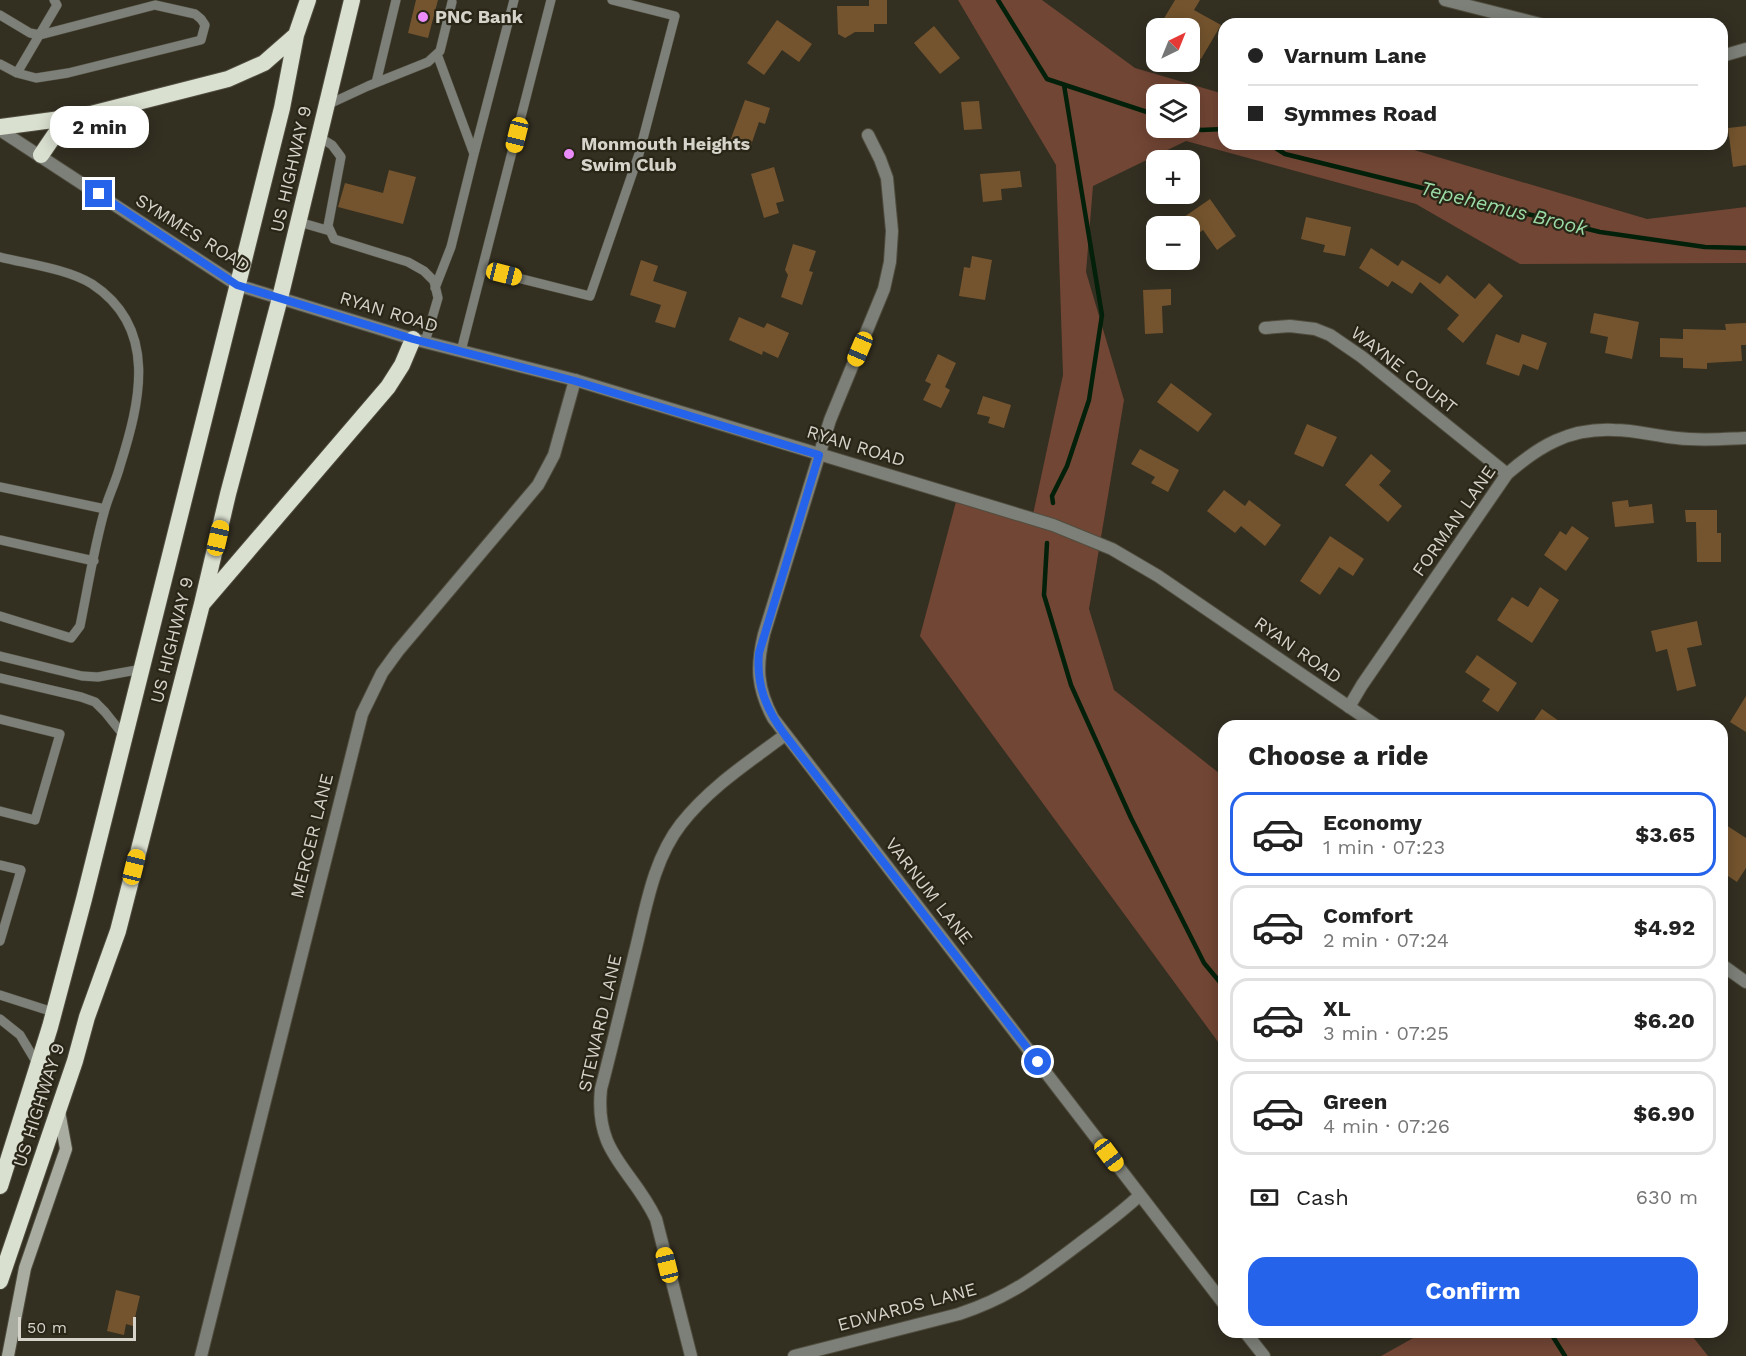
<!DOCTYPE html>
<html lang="en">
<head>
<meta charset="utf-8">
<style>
	body { margin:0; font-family:"Work Sans",sans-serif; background:#f2f2f2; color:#222; height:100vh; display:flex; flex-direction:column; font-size:22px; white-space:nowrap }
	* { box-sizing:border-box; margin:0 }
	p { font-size:20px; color:#767676 }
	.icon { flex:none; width:33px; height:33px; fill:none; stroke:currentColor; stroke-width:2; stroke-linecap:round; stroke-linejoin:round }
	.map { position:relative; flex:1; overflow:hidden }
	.side { position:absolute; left:1218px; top:720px; width:510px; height:618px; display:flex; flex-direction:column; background:#fff; border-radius:18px; box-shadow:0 3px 15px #0003 }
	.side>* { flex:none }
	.guide { position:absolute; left:1218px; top:18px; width:510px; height:132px; border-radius:18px; box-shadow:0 3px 15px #0003; display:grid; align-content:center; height:132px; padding:0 30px; background:#fff }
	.needle { width:39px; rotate:43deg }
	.buttons { position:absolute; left:1146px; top:18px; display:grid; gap:12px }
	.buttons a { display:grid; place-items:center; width:54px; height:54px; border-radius:12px; background:#fff; box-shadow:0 3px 15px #0003; font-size:30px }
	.scale { position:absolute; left:18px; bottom:15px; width:118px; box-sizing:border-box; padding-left:6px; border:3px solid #d5d3ca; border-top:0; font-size:16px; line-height:21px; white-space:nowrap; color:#d5d3ca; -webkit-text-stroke:4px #292617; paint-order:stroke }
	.end { position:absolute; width:27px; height:27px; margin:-14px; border:8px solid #2563eb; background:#fff; box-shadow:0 0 0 3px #fff }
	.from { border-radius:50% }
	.bubble { position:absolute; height:42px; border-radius:18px; background:#fff; box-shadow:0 3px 15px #0003; font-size:20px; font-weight:700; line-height:42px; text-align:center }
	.car { position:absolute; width:18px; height:36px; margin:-18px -9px; border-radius:8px; box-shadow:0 0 4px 2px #0007; background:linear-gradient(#f5c518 24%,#345 0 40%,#f5c518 0 76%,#345 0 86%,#f5c518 0) }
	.guide b { display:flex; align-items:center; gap:21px; height:57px; font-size:22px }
	.guide b+b { border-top:2px solid #e0e0e0 }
	.guide i { width:15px; height:15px; background:#222 }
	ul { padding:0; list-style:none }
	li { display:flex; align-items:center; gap:18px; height:84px; margin:0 12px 9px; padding:0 18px; border:3px solid #e0e0e0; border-radius:18px }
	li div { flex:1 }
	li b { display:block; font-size:22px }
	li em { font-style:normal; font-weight:700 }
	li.active { border-color:#2563eb }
	li>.icon { width:54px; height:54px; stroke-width:1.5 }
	h2 { padding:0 30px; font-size:27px; line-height:72px }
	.pay { display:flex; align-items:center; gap:15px; height:66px; padding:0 30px; font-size:22px }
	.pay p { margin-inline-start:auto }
	.action { display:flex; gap:12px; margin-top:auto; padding:12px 30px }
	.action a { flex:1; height:69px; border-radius:18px; background:#2563eb; color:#fff; font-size:24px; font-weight:700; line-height:69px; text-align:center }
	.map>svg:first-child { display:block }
	.green { fill:#724635; fill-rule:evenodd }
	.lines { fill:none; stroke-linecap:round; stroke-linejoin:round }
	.stream { stroke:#03200a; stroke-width:4.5 }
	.building { fill:#74542e }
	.service-casing { stroke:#504d3f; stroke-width:10 }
	.minor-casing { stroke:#504d3f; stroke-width:14 }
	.tertiary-casing { stroke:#504d3f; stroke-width:14 }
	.secondary-casing { stroke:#504d3f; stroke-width:14 }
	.trunk-casing { stroke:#504d3f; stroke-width:18 }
	.service { stroke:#7d8078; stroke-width:9 }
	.minor { stroke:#7d8078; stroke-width:12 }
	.tertiary { stroke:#7d8078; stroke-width:12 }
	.secondary { stroke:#a9ada1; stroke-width:12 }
	.trunk { stroke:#dae0d0; stroke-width:16 }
	.route { stroke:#2563eb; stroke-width:8 }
	.poi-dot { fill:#ec8cfb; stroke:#292617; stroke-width:2 }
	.labels { text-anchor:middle; stroke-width:4.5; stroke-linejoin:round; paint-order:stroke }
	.poi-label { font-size:18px; font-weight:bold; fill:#d5d3ca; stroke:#292617; text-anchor:start }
	.street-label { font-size:18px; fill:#d5d3ca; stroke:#292617 }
	.water-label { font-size:20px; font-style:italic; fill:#9bdba5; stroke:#292617 }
</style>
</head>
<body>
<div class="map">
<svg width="1746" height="1356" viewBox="0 0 1746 1356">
	<rect width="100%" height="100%" fill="#332f21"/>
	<!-- green -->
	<path class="green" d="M958 0H1042L1135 68 1224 94V144H1394L1647 219 1746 207V263L1520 264 1416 204 1186 141 1093 186 1086 272 1124 400 1089 609 1114 690 1224 777V1050L920 636 957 498 1032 519 1063 375 1056 165ZM1156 94H1190V128H1156Z
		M1413 1332H1689L1708 1356H1381L1415 1337Z"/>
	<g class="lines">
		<!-- stream -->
		<path class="stream" d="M998 0 1047 79 1156 115
			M1190 126 1201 130 1224 129
			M1269 144 1285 154 1600 232 1705 247 1746 248
			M1053 503 1052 496 1067 466 1089 400 1102 315 1064 85
			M1047 543 1044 595 1071 685 1131 818 1204 963 1224 987
			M1550 1332 1565 1356"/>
	</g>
	<!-- building -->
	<path class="building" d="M416 0H438L428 38 408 33Z
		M869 0H887V24H874V32H855L845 38 838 34 837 6H869Z
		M1175 0H1200L1194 10 1221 25 1201 59 1190 52V28H1178L1163 20Z
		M777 20 812 44 799 62 782 50 764 75 747 63Z
		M934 26 960 58 940 74 914 43Z
		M745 100 770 108 765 124 759 122 749 151 729 144Z
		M979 101 982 129 964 130 961 102Z
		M1746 126V165L1733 167 1728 128Z
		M774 167 784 201 776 203 779 213 764 218 751 174Z
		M389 170 416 177 403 224 338 207 345 183 383 193Z
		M1020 171 1022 187 1001 189 1002 200 983 202 980 174Z
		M1210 199 1236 236 1217 250 1203 230 1190 240V226H1171Z
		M1306 217 1351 227 1345 256 1323 252 1325 245 1301 239Z
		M793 244 816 251 809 271 813 272 802 305 781 297 788 275 785 270Z
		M1371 248 1398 266 1402 260 1440 284 1447 275 1475 299 1489 283 1503 296 1463 343 1447 329 1459 315 1420 282 1412 294 1392 281 1388 287 1359 268Z
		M972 256 992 260 985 300 959 296 964 267 970 268Z
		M641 260 658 266 653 281 687 292 675 328 655 322 661 305 630 295Z
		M1171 289V305L1162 306 1163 333 1145 334 1143 290Z
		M1594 313 1639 322 1632 359 1605 353 1608 337 1590 333Z
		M739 317 764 328 767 323 789 333 778 358 763 351 762 355 729 340Z
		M1746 323V345H1741L1742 361 1707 363V369L1683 368V358L1660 357V338L1683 339V329L1726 330 1725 324Z
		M1496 334 1519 343 1522 334 1547 343 1538 370 1523 364 1519 376 1486 364Z
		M938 354 956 363 945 387 950 390 941 408 923 400 931 384 925 381Z
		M1171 383 1212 414 1198 432 1157 402Z
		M983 396 1011 405 1004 428 988 423 990 417 977 414Z
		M1307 424 1337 437 1323 467 1294 454Z
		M1140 449 1179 470 1168 492 1151 483 1155 477 1131 464Z
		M1371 454 1391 471 1379 485 1402 506 1388 522 1345 485Z
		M1224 490 1245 506 1249 500 1281 525 1265 546 1241 526 1235 533 1207 511Z
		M1628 500 1629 507 1652 504 1654 523 1615 527 1612 502Z
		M1685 510H1717V533H1721V562H1697L1696 522H1686Z
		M1572 526 1589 538 1566 571 1544 555 1560 531 1566 535Z
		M1330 536 1364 559 1353 576 1339 567 1320 595 1300 581Z
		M1540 587 1559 600 1532 643 1497 620 1512 597 1528 607Z
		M1697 621 1702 645 1687 648 1696 686 1677 691 1667 649 1656 652 1651 631Z
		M1477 655 1517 683 1498 712 1482 701 1490 689 1465 672Z
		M1746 696V732L1730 722Z
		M1542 709 1566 726H1530Z
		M1726 825 1746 838V868L1737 882 1722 872V831Z
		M116 1290 140 1296 133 1326 126 1324 124 1335 107 1331Z"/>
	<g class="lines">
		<defs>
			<path id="service" d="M0 15 30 33 40 35 155 5 195 14 201 19 205 25 201 40 68 73 36 78 17 73 0 64
				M17 73 57 5 54 0
				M376 83 396 0
				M327 105 368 86 428 62 440 51 452 2
				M319 137 332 145 341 157 328 226 334 239 408 262 424 271 434 281 438 298 425 342
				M474 154 514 0
				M299 222 330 231
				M0 257C28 264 68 269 92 284 159 328 140 402 120 466 116 481 109 495 105 509 94 547 88 587 80 626L71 638 0 616
				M482 269 590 296 639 154 675 16 612 0
				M435 288 451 247 474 154 437 54
				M461 351 551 0
				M0 487 105 509
				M0 540 94 561
				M0 656 82 676 98 677 142 669
				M0 678 81 697 95 702 105 712 125 737
				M0 719 60 734 35 820 0 811
				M0 865 21 870 0 941
				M0 995 53 1012
				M0 1019 20 1035 38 1065"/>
			<path id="minor" d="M1445 0 1540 24
				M1722 56 1746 49
				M868 135 880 159 887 178 892 231 890 262 884 289 830 420 764 634C756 667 757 688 773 718L1224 1304
				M1265 328 1290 326 1315 329 1330 335 1362 357 1507 474
				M1349 707 1362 685 1507 474C1539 446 1569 428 1614 430 1635 430 1656 436 1677 438 1700 441 1723 439 1746 438
				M1245 1332 1264 1356
				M201 1356 362 714 382 673 398 651 538 485 554 455 575 380
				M691 1356 656 1219C632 1168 594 1154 601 1089 613 1043 624 997 635 952 646 908 653 860 681 824 710 787 749 762 785 735
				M794 1356 959 1314C1010 1297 1037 1276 1079 1244 1100 1228 1121 1213 1140 1195"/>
			<path id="tertiary" d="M0 130 237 285 413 339 575 380 1053 525 1112 549 1158 576 1377 726
				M1722 965 1746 982"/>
			<path id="secondary" d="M8 1356 25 1268 66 1149 59 1111"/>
			<path id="trunk" d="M0 127 83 116 228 79 264 63 296 35
				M41 155 58 130 77 119
				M203 603 388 387 402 365 413 339
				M0 1186 50 1027 84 899 282 108 296 35 308 0
				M0 1281 75 1061 87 1017 118 931 202 604 228 494 280 298 352 0"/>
		</defs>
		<!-- service casing -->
		<use href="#service" class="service-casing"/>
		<!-- minor casing -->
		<use href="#minor" class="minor-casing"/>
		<!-- tertiary casing -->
		<use href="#tertiary" class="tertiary-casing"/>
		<!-- secondary casing -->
		<use href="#secondary" class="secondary-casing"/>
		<!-- trunk casing -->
		<use href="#trunk" class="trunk-casing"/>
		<!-- service -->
		<use href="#service" class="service"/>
		<!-- minor -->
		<use href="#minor" class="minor"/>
		<!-- tertiary -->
		<use href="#tertiary" class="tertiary"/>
		<!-- secondary -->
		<use href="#secondary" class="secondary"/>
		<!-- trunk -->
		<use href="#trunk" class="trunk"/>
	</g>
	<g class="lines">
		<!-- route -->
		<path class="route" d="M99 194 237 285 413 339 575 381 819 455 759 653C756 685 766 709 785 735L1038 1062"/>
	</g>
	<!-- markers -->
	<g class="poi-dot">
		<circle cx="423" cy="17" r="6"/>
		<circle cx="569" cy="154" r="6"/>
	</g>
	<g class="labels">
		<!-- poi labels -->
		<g class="poi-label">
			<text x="435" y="23">PNC Bank</text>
			<text x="581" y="150">Monmouth Heights<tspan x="581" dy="21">Swim Club</tspan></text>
		</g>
		<!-- street labels -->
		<g class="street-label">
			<text transform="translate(291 169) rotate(-77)" y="6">US HIGHWAY 9</text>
			<text transform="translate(193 233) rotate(32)" y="6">SYMMES ROAD</text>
			<text transform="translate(389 312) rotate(17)" y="6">RYAN ROAD</text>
			<text transform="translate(1404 370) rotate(38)" y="6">WAYNE COURT</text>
			<text transform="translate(856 446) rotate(17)" y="6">RYAN ROAD</text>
			<text transform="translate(1454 521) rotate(-55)" y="6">FORMAN LANE</text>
			<text transform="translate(172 640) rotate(-76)" y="6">US HIGHWAY 9</text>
			<text transform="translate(1298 650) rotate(35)" y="6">RYAN ROAD</text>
			<text transform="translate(312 836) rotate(-76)" y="6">MERCER LANE</text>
			<text transform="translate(929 891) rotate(52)" y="6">VARNUM LANE</text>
			<text transform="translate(600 1023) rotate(-77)" y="6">STEWARD LANE</text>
			<text transform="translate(39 1105) rotate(-72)" y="6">US HIGHWAY 9</text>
			<text transform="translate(907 1307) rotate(-15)" y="6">EDWARDS LANE</text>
		</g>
		<!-- water labels -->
		<g class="water-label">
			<text transform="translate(1504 208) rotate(14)" y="7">Tepehemus Brook</text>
		</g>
	</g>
</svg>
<div class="buttons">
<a><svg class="needle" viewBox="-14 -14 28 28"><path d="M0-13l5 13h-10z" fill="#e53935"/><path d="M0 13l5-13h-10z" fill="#767676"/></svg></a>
<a><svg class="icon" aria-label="layers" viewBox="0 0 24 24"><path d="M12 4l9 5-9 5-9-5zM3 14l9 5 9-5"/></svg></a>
<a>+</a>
<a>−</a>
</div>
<div class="scale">50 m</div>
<i class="end from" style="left:1038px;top:1062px"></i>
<i class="end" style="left:99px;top:194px"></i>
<div class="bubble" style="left:50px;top:106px;width:99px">2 min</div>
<i class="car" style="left:517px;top:135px;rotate:194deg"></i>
<i class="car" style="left:504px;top:274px;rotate:104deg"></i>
<i class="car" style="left:860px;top:349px;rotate:203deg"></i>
<i class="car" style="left:218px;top:538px;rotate:13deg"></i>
<i class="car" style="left:134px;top:867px;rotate:14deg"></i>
<i class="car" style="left:1109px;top:1155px;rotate:143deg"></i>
<i class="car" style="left:667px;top:1265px;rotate:346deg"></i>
<div class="guide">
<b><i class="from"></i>Varnum Lane</b>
<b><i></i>Symmes Road</b>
</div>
<section class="side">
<h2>Choose a ride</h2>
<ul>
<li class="active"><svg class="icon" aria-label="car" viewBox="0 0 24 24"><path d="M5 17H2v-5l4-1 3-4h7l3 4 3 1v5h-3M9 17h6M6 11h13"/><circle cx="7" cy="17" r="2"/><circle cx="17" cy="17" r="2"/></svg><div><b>Economy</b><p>1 min · 07:23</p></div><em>$3.65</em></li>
<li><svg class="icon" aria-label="car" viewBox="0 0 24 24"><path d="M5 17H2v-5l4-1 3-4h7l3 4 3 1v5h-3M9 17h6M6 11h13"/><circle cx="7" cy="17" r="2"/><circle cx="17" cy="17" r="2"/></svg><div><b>Comfort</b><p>2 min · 07:24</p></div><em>$4.92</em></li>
<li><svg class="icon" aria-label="car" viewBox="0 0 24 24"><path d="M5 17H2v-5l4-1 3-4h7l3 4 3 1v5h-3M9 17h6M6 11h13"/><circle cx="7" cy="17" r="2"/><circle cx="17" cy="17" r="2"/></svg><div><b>XL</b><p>3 min · 07:25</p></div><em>$6.20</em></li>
<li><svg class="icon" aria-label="car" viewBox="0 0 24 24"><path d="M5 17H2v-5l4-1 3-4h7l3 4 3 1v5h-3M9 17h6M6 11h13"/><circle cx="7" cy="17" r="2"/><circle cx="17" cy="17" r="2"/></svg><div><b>Green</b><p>4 min · 07:26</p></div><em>$6.90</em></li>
</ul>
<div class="pay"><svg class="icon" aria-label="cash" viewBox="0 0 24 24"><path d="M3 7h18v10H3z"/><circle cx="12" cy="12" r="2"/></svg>Cash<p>630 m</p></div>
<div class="action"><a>Confirm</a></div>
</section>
</div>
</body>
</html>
